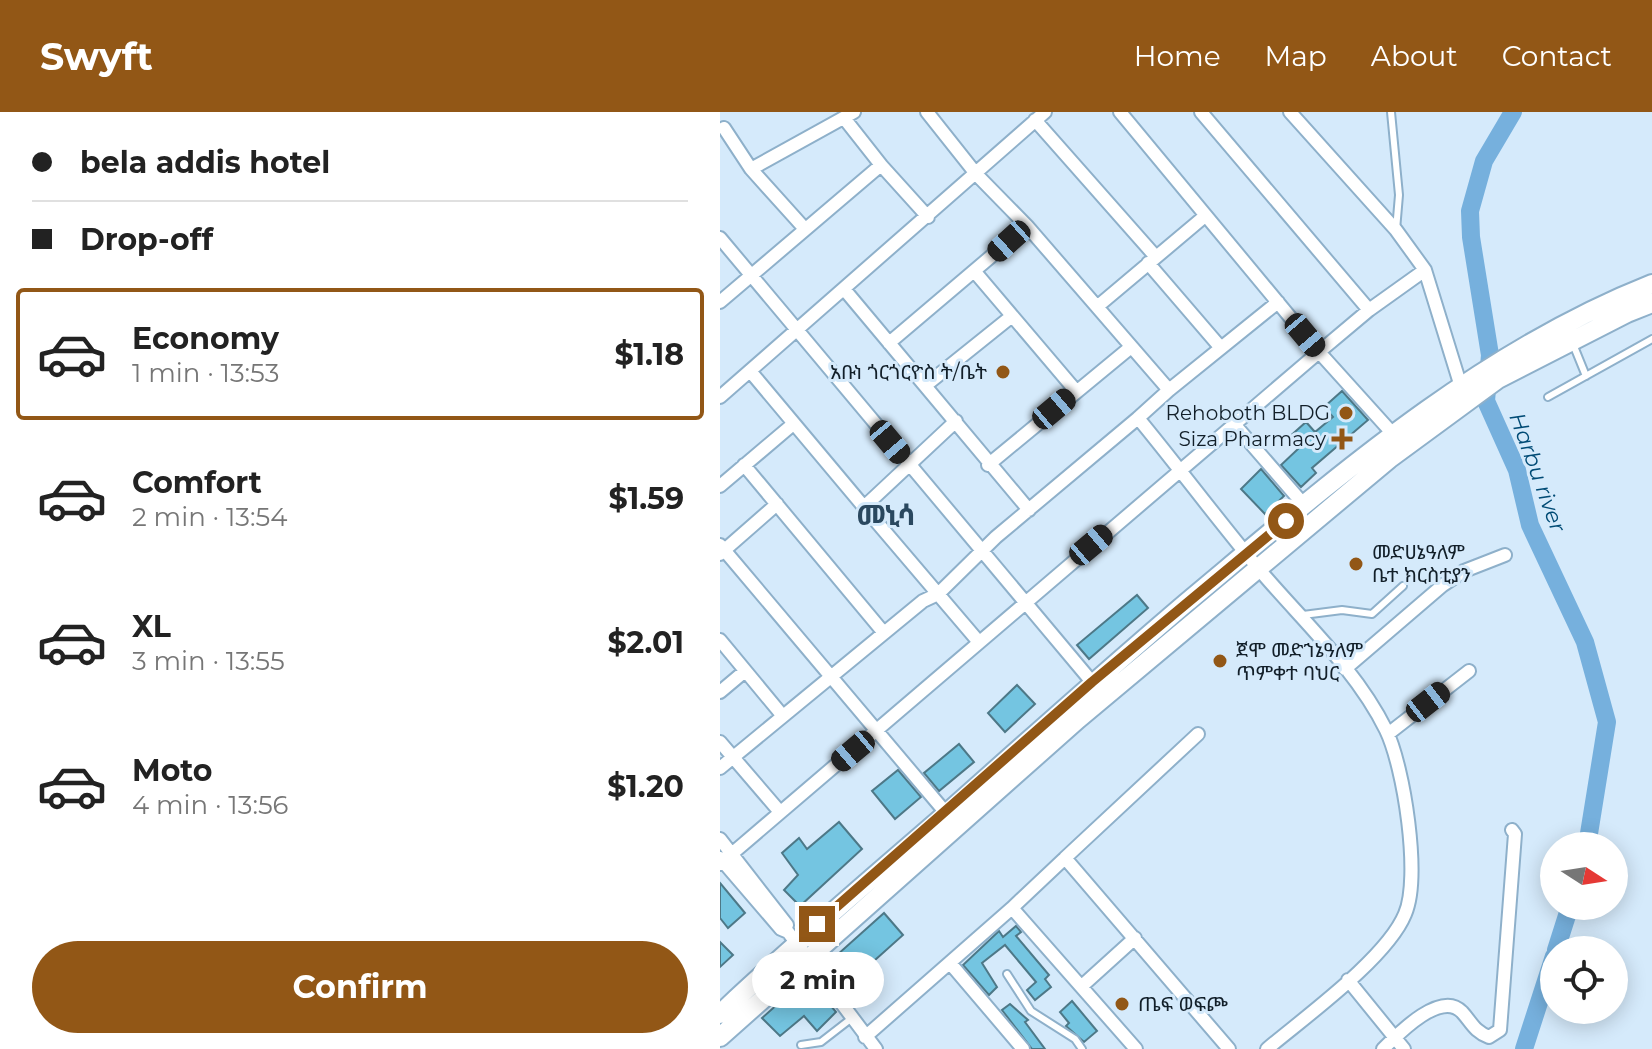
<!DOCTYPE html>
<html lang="en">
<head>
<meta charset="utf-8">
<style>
	body { margin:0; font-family:Montserrat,"Noto Sans Ethiopic",sans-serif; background:#f2f2f2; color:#222; height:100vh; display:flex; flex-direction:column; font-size:30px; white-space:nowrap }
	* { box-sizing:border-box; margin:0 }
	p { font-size:26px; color:#767676 }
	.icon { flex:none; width:44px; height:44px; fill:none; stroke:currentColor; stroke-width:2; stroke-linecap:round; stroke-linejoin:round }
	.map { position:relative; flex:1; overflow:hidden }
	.panel { display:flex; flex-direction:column; background:#fff; width:720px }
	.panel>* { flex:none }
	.guide { display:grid; align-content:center; height:176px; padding:0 32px; background:#fff }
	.needle { width:52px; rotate:102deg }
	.buttons { position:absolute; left:820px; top:720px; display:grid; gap:16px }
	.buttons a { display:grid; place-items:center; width:88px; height:88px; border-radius:50%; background:#fff; box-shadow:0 4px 20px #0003; font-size:40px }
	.end { position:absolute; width:36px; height:36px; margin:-18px; border:10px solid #925716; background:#fff; box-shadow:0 0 0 4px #fff }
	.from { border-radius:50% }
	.bubble { position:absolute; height:56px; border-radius:28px; background:#fff; box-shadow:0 4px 20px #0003; font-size:26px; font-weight:700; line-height:56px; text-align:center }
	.car { position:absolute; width:24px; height:48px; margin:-24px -12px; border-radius:10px; box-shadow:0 0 6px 2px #0007; background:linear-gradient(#222 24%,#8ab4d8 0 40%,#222 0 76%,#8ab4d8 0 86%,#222 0) }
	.guide b { display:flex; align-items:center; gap:28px; height:76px; font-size:30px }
	.guide b+b { border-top:2px solid #e0e0e0 }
	.guide i { width:20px; height:20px; background:#222 }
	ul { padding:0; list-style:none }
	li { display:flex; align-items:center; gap:24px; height:132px; margin:0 16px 12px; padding:0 16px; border:4px solid transparent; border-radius:8px }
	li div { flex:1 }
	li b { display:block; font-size:30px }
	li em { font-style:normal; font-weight:700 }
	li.current { border-color:#925716 }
	li>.icon { width:72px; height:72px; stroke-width:1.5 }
	.action { display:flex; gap:16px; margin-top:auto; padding:16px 32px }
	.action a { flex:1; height:92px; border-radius:48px; background:#925716; color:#fff; font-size:32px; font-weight:700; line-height:92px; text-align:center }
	header { display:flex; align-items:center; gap:48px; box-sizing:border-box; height:112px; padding:0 40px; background:#925716; color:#fff }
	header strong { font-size:38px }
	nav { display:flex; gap:44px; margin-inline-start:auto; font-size:28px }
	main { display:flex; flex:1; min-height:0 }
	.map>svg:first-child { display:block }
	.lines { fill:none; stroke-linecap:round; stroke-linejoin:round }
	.river { stroke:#76b0dd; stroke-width:18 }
	.building { fill:#74c5e1; stroke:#4d7887; stroke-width:2 }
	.lane-casing { stroke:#8eb0ca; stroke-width:10 }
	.street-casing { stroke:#8eb0ca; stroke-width:16 }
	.primary-casing { stroke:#8eb0ca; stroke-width:22 }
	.lane { stroke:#fff; stroke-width:6 }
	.street { stroke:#fff; stroke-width:12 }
	.primary { stroke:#fff; stroke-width:18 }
	.route { stroke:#925716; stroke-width:10 }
	.poi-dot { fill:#925716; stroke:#d5eafb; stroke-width:3 }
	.labels { text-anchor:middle; stroke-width:6; stroke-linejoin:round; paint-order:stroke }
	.poi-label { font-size:20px; fill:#121f29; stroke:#d5eafb; text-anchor:end }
	.water-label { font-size:22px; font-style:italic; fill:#004b75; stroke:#d5eafb }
	.district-label { font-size:28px; font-weight:bold; fill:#2a485f; stroke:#d5eafb }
</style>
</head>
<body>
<header>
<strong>Swyft</strong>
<nav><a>Home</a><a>Map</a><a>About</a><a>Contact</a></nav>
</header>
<main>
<section class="panel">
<div class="guide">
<b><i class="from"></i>bela addis hotel</b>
<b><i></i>Drop-off</b>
</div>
<ul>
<li class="current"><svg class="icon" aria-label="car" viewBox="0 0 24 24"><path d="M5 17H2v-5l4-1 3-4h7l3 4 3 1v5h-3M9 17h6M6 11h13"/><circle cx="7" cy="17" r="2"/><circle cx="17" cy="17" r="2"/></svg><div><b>Economy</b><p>1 min · 13:53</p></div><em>$1.18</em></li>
<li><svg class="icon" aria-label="car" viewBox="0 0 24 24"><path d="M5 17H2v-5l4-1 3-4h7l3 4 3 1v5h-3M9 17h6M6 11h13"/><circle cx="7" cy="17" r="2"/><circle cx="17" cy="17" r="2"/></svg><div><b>Comfort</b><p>2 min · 13:54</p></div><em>$1.59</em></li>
<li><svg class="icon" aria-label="car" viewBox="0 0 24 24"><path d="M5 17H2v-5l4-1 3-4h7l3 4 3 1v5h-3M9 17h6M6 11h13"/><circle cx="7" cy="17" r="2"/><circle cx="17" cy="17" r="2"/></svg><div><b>XL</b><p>3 min · 13:55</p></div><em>$2.01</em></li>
<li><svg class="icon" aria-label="car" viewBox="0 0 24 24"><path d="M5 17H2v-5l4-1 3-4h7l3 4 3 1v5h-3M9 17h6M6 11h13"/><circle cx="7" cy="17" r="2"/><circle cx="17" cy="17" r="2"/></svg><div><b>Moto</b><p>4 min · 13:56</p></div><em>$1.20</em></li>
</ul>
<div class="action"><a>Confirm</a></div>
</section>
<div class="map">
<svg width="932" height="937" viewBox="0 0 932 937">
	<rect width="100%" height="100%" fill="#d5eafb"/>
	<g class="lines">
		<!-- river -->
		<path class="river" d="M793 0 764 49 750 99 751 125 770 243 766 289 797 358 810 413 865 530 887 610 867 734
			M836 838 850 794
			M804 937 834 844"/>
	</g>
	<!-- building -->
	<path class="building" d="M622 279 648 308 592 356 596 361 581 375 561 353 578 337 568 326 586 310 595 320 613 305 604 295Z
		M541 357 564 384 545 402 521 377Z
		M417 483 428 496 369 547 357 533Z
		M297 573 315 592 285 620 268 601Z
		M239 632 254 650 219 679 204 661Z
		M178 658 201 685 175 707 152 679Z
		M119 710 142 737 80 794 64 778 78 763 62 741 79 726 87 737Z
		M0 771 25 801 8 816 0 806Z
		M164 801 183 823 136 865 117 843Z
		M296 814 301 820 296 824 329 863 325 867 331 875 315 888 307 878 316 870 285 833 262 851 277 875 269 883 243 853 279 819 283 825Z
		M0 830 13 843 0 855Z
		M87 872 97 877 116 900 97 919 84 904 60 924 42 906 78 874Z
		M352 889 377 919 364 930 346 914 349 911 340 900Z
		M290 892 308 908 305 910 325 937H312L282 898Z"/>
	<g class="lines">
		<defs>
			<path id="lane" d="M671 0 679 83 676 118
				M853 232 866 264
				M828 285 932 227
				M583 503 622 498 652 502 683 474
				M287 862 311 899 355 927 362 937
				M81 933 101 930 132 906"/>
			<path id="street" d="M207 0 257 63 307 114 449 278 418 306C460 357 500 411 543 462 585 511 637 559 666 618 684 655 701 765 685 802 667 846 585 905 547 937
				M400 0 599 240 673 322
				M481 0 649 198
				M570 0 676 118 705 158 742 278
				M124 6 161 53
				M315 8 436 145
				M4 16 31 57 85 117
				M31 57 134 0
				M0 126 372 570
				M428 151 501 236
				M255 160 356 279
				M124 177 309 398
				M0 190 161 53 208 105
				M378 194 485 104
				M169 231 307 114
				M30 259 144 395 236 309
				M206 273 292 204
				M449 278 558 190
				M0 285 325 0
				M514 312 585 394
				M24 353 164 521
				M268 353 411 235
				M0 374 72 313
				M144 395 258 529
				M0 433 226 701
				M0 442 57 392
				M0 528 62 603
				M625 557 723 473 744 459 785 443
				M0 580 25 559
				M668 622 749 559
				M0 630 60 700
				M0 656 203 489 218 482 276 425 418 306
				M0 727 67 813
				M0 746 61 817 68 820 156 937
				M345 746 478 622
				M0 752 599 240 649 198 705 158
				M230 851 303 937
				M628 868 684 937
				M362 874 415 826
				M145 925 292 796
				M416 937 292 796 345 746 509 937
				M663 937C679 921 721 878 742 900 752 911 754 919 769 925L780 918 795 722 792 718"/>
			<path id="primary" d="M0 902C73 833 150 768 226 702 306 631 385 560 466 491 610 371 755 242 932 172
				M0 925 358 607 669 347 778 267 907 201 932 191"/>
		</defs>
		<!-- lane casing -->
		<use href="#lane" class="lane-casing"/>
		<!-- street casing -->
		<use href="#street" class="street-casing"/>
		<!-- primary casing -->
		<use href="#primary" class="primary-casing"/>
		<!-- lane -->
		<use href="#lane" class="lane"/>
		<!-- street -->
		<use href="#street" class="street"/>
		<!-- primary -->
		<use href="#primary" class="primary"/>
	</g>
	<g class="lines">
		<!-- route -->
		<path class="route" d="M97 812 372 570 566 409"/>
	</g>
	<!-- markers -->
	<g class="poi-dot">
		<circle cx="283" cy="260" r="8"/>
		<circle cx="626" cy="301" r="8"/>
		<path d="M618 315h8v8h8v8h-8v8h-8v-8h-8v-8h8z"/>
		<circle cx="636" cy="452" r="8"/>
		<circle cx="500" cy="549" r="8"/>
		<circle cx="402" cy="892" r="8"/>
	</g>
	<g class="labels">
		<!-- poi labels -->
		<g class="poi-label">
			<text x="267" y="267">አቡነ ጎርጎርዮስ ት/ቤት</text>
			<text x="610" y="308">Rehoboth BLDG</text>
			<text x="606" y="334">Siza Pharmacy</text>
			<text x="652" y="447" text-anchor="start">መድሀኔዓለም<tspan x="652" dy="23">ቤተ ክርስቲያን</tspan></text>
			<text x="516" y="545" text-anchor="start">ጀሞ መድኀኔዓለም<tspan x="516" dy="23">ጥምቀተ ባህር</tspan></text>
			<text x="418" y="899" text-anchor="start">ጤፍ ወፍጮ</text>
		</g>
		<!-- water labels -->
		<g class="water-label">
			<text transform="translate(818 360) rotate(70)" y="8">Harbu river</text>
		</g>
		<!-- district labels -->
		<g class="district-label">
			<text x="166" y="413">መኒሳ</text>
		</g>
	</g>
</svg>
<div class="buttons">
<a><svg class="needle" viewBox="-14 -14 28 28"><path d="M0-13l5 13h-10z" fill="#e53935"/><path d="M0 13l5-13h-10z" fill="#767676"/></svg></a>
<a><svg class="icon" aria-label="locate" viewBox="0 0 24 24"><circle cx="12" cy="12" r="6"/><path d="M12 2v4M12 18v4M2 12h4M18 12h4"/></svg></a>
</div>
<i class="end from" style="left:566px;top:409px"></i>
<i class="end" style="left:97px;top:812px"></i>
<div class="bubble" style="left:32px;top:840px;width:132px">2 min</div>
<i class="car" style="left:289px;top:129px;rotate:228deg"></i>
<i class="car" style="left:585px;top:223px;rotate:140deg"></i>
<i class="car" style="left:334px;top:297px;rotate:50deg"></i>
<i class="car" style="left:170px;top:330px;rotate:140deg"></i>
<i class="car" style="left:371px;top:433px;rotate:50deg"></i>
<i class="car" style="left:708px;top:590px;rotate:52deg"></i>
<i class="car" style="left:133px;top:639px;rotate:230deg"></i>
</div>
</main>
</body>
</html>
